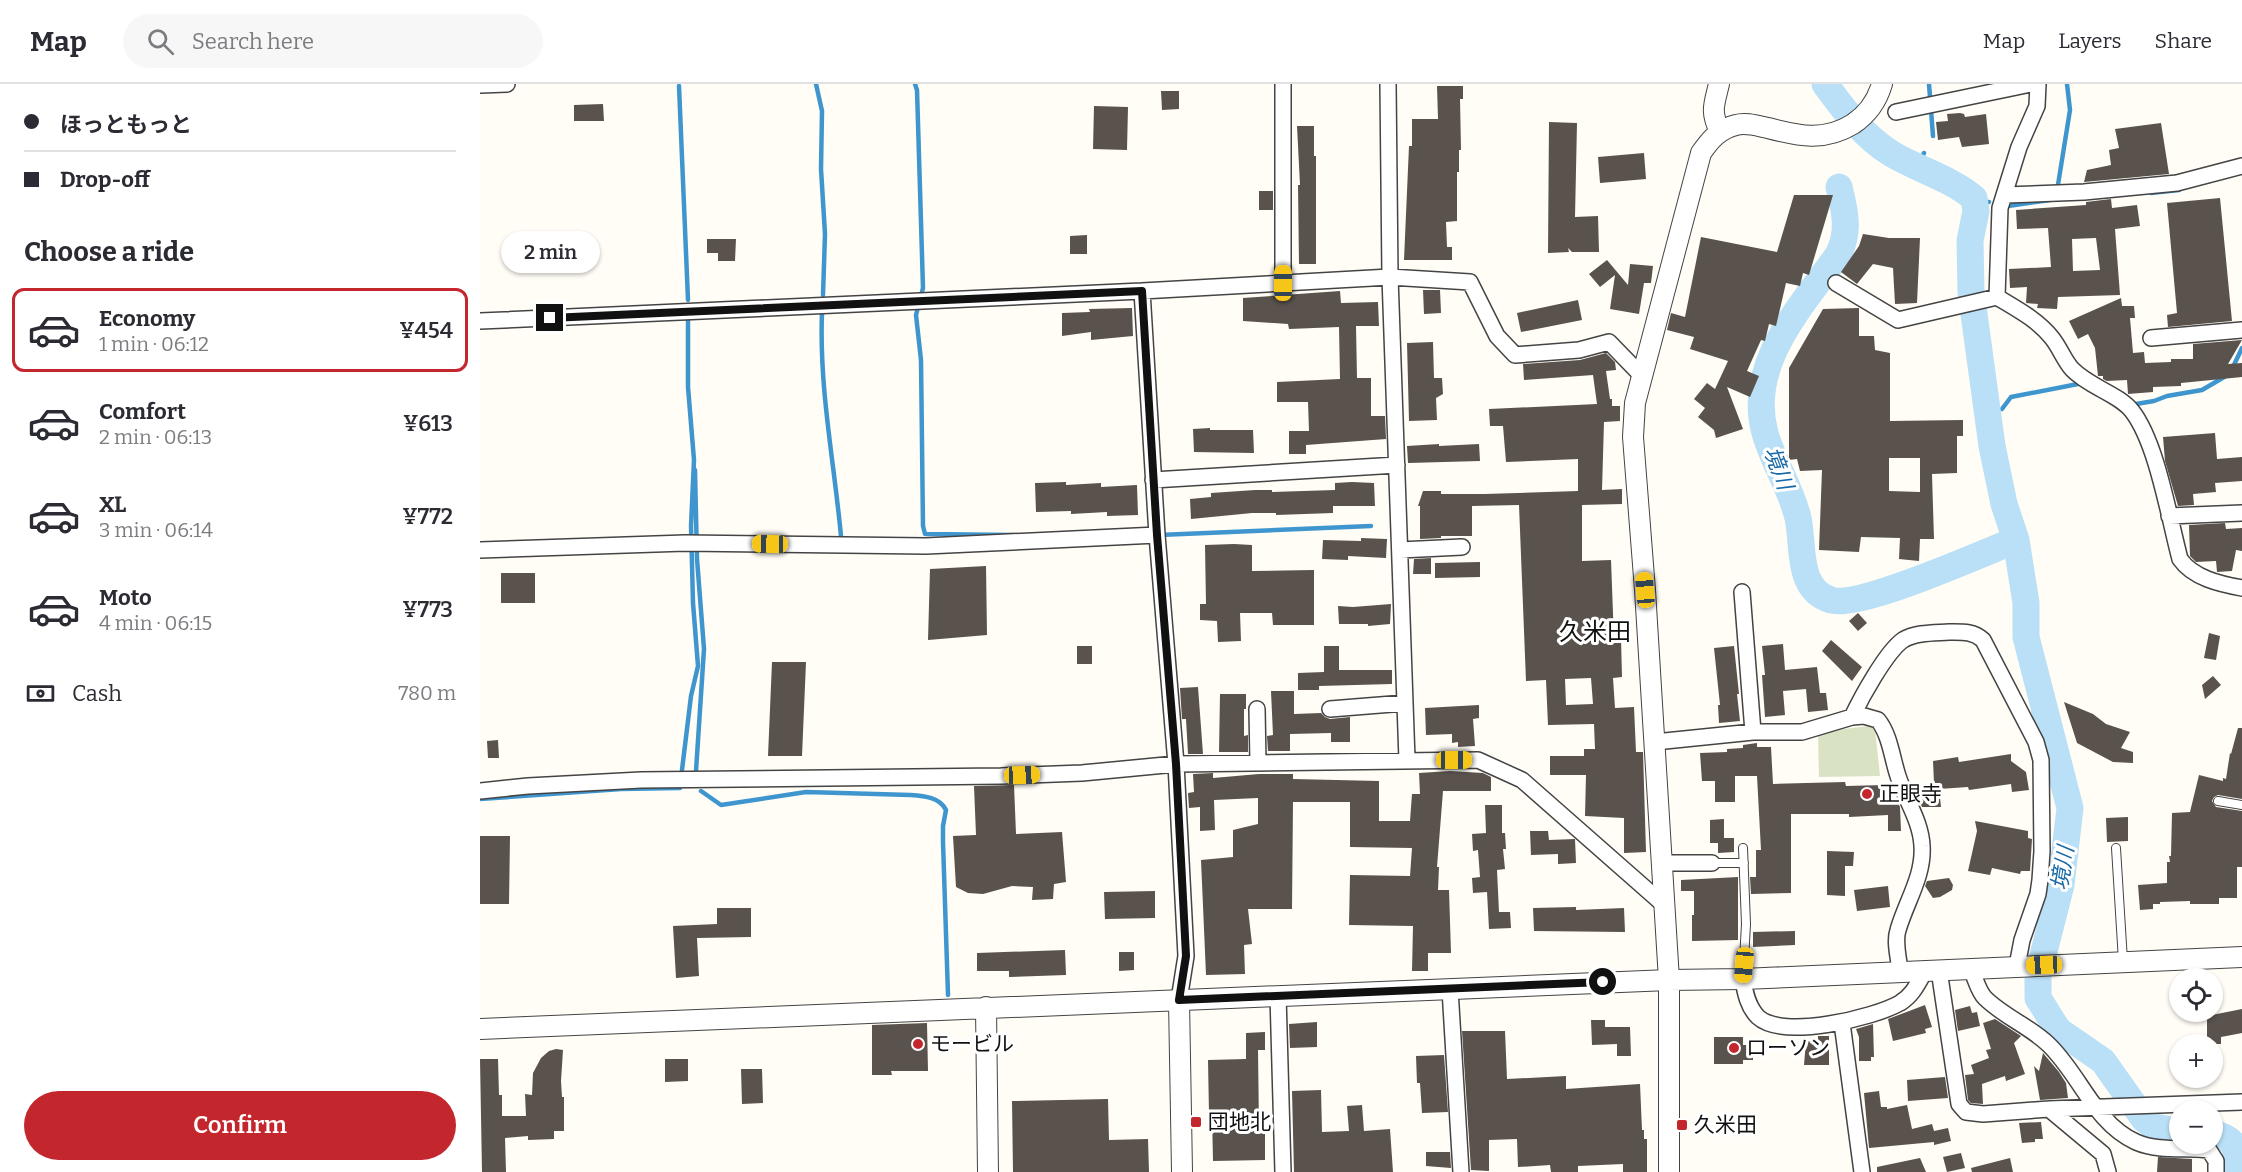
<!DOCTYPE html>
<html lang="en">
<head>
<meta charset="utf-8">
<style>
	body { margin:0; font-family:Bitter,"Noto Sans JP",serif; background:#f7f7f7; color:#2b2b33; height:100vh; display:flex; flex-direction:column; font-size:22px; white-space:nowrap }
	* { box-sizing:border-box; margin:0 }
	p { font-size:20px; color:#7c7c81 }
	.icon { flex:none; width:33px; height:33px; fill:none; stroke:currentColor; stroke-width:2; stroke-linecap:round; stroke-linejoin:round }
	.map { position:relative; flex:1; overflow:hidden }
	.details { display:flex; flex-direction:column; background:#fff; width:480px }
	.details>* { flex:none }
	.guide { display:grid; align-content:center; height:132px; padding:0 24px; background:#fff }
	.buttons { position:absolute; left:1689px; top:884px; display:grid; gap:12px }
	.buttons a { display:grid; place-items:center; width:54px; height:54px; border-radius:50%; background:#fff; box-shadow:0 2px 4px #0004; font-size:30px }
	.end { position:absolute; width:27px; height:27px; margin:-14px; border:8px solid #111; background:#fff; box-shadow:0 0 0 3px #fff }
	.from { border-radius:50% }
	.bubble { position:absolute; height:42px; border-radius:21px; background:#fff; box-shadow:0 2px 4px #0004; font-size:20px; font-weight:600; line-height:42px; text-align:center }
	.car { position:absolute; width:18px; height:36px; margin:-18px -9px; border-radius:8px; box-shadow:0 0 4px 2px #0007; background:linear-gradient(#f5c518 24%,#345 0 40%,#f5c518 0 76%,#345 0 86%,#f5c518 0) }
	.guide b { display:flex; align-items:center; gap:21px; height:57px; font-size:22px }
	.guide b+b { border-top:2px solid #e1e1e2 }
	.guide i { width:15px; height:15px; background:#2b2b33 }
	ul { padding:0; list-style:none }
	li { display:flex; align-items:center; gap:18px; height:84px; margin:0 12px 9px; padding:0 12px; border:3px solid transparent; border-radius:12px }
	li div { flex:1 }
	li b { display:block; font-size:22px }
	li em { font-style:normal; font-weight:600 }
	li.current { border-color:#c4262e }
	li>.icon { width:54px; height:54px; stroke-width:1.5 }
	h2 { padding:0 24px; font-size:27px; line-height:72px }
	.pay { display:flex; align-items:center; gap:15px; height:66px; padding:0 24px; font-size:22px }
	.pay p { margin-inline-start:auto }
	.button { display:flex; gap:12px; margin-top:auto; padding:12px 24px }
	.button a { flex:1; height:69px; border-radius:36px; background:#c4262e; color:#fff; font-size:24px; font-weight:600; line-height:69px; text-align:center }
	header { display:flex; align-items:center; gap:36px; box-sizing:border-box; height:84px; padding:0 30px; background:#fff; border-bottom:2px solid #e1e1e2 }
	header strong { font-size:28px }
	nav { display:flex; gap:33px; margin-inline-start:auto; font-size:21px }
	.search { width:420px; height:54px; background:#f7f7f7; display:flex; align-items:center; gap:15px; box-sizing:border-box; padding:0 21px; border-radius:33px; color:#7c7c81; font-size:22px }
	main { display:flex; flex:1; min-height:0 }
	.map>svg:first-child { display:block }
	.cemetery { fill:#d9e3c4 }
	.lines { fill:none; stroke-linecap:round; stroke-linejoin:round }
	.stream { stroke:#3f96cf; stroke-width:4.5 }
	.river { stroke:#b9e0f7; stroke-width:27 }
	.building { fill:#5a524d; fill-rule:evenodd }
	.service-casing { stroke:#444; stroke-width:10 }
	.minor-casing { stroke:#444; stroke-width:18 }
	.tertiary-casing { stroke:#444; stroke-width:22 }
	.service { stroke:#fff; stroke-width:8 }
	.minor { stroke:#fff; stroke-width:15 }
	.tertiary { stroke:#fff; stroke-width:20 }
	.route { stroke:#111; stroke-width:8 }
	.poi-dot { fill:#c4262e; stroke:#fff; stroke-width:2 }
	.labels { text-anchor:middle; stroke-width:6; stroke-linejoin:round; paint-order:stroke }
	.poi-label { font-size:21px; fill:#111; stroke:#fff; text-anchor:start }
	.water-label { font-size:22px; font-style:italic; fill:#1768a6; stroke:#fff }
	.quarter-label { font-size:24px; fill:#111; stroke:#fff }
</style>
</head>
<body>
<header>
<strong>Map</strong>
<div class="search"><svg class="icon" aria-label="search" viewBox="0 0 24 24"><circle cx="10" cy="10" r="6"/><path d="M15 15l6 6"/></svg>Search here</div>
<nav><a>Map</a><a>Layers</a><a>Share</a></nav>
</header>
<main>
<section class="details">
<div class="guide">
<b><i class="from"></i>ほっともっと</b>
<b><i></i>Drop-off</b>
</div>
<h2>Choose a ride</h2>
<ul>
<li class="current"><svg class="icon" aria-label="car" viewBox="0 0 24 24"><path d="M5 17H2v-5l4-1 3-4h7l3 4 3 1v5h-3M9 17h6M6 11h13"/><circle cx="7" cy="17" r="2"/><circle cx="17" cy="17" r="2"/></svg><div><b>Economy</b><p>1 min · 06:12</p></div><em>¥454</em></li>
<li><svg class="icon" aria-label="car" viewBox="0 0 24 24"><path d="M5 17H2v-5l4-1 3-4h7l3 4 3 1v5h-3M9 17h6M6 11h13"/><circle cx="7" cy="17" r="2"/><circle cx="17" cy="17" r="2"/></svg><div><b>Comfort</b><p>2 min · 06:13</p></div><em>¥613</em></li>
<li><svg class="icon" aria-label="car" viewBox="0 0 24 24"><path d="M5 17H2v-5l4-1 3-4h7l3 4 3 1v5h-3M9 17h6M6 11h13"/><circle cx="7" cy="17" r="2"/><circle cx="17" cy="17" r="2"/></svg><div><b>XL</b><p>3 min · 06:14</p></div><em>¥772</em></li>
<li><svg class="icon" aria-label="car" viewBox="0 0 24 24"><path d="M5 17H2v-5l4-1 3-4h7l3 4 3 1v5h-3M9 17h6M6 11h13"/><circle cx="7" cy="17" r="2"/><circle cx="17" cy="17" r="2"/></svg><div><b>Moto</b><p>4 min · 06:15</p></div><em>¥773</em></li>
</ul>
<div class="pay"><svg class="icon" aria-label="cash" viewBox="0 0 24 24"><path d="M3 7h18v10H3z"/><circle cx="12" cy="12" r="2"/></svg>Cash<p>780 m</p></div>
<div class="button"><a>Confirm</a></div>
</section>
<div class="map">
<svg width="1762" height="1088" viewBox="0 0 1762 1088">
	<rect width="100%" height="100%" fill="#fffdf5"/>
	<!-- cemetery -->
	<path class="cemetery" d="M1389 642 1395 645 1400 692 1339 693 1338 648Z"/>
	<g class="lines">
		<!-- stream -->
		<path class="stream" d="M336 0 342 27 341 85 345 150 343 211
			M435 0 437 6 443 204 436 231 441 276 443 442 445 450 533 451
			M1449 0 1453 52
			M199 2 208 216
			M1437 83 1444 69
			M1577 107 1590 26 1587 0
			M1671 109 1699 106
			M1495 120 1509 118
			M1528 122 1570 116
			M342 229C339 304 354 377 361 452
			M1753 283 1762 264
			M1656 320 1674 317 1687 312 1722 306 1746 292
			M1522 325 1531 313 1598 300
			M215 386 217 475 224 565 216 687
			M679 451 891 442
			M202 686 211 612 218 582 213 519 211 442 214 376 208 303V233
			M221 707 241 721 326 708 430 711C444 712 460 713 466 726L463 742V758L468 911
			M0 715 141 705 200 704"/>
		<!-- river -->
		<path class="river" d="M1345 0C1364 26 1384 53 1412 70 1439 86 1470 94 1494 114L1496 127 1490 157 1491 208 1512 362 1524 420 1536 456 1546 519V553L1590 724 1581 801 1558 891V914L1578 946 1623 977 1664 1035 1675 1043 1700 1048
			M1359 103C1365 127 1370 148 1358 171 1321 223 1266 280 1285 349 1293 378 1311 404 1318 434 1324 461 1316 506 1351 516 1379 525 1503 469 1536 456
			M1732 1049C1758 1055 1757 1065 1756 1088"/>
	</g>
	<!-- building -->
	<path class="building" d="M957 2H983V15H980L981 66H979V88H977V137L966 138 967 163H972V176H924L929 62H932V35H958Z
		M681 7H699V25L682 26Z
		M123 20 124 37H94V21Z
		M614 22 648 23 647 66 613 65Z
		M1480 29 1484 30 1485 33 1506 30 1509 60 1482 63 1479 53 1458 56 1456 38 1468 37 1467 30Z
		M1069 38 1097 39 1095 133 1118 132 1119 168H1092L1088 164 1089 168 1068 169Z
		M1681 39 1689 90 1604 98 1607 86 1631 81 1629 66 1639 64 1635 45Z
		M817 42H834V72H836V180H819L818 101H820Z
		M1164 69 1166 95 1120 99 1118 73Z
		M779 107H793V126H779Z
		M1314 111H1353L1329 191 1323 189 1320 202 1306 199 1296 242 1289 240 1285 257 1281 256 1267 287 1279 292 1270 313 1247 303 1263 345 1236 354 1234 346 1218 333 1225 324 1214 315 1227 299 1235 305 1248 277 1210 265 1214 253 1187 246 1191 229 1205 233 1221 153 1297 168Z
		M1740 114 1752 237 1688 243 1687 231 1697 229 1687 119Z
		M1631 115 1632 124 1657 121 1660 142 1635 145 1640 211 1578 213 1577 225 1557 224 1558 220 1546 219 1547 203 1530 204 1529 185 1571 183 1568 144 1537 145 1536 126 1606 121V118ZM1616 154 1620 186 1593 187 1592 155Z
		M1383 150 1409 154H1440L1437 219 1415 220 1413 184 1393 180 1377 200 1361 188 1379 162Z
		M607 151V170H590V152Z
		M227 155H256L255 177H238V169H227Z
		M1127 176 1148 201 1150 180 1173 182 1171 199H1164L1159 230 1130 225 1135 191 1120 203 1109 190Z
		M943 206H960L961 229 944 230Z
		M860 207 861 219 898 218 899 242H876L877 294H891V332H905L906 355 826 361V370H809V347H829L828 318H797V298L860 295 859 243 809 245 808 240 763 237V214Z
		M1641 214 1642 222H1654L1655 234H1650L1653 269 1664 268 1665 279 1691 278V275H1713V260L1762 256 1748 280 1762 279V293L1701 299V302L1673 303V308L1648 310 1647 296 1627 297 1623 295V292H1618L1615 264 1608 250 1598 255 1589 237Z
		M1098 216 1102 236 1041 248 1037 229Z
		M652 224 653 252 611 256V248L582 252V229L610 228 609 225Z
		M1379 224V252H1394L1395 266 1410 269V337L1483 336V352H1477V389L1452 390 1454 455H1440L1439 477 1419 475 1420 454 1381 453 1379 468 1339 466 1342 386 1320 387 1317 375 1309 376V284L1343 225ZM1409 374H1440V408L1409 407Z
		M953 258 954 294H962L963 310 956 314 957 336 929 337 927 259Z
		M1126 269 1135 278 1136 286 1126 287 1130 315H1132V322H1140V337L1124 338 1122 406 1142 405V420L1102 421V477L1131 476 1134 556 1141 555 1142 593 1133 594 1135 624 1154 623 1156 668H1163L1166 768 1144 769V734L1105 732 1106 691H1070V672H1104V665H1115L1114 640 1068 641 1066 596 1046 597 1039 421 992 422V452H961V454L940 455V422H938L943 407H961V410H1005L1098 407V375L1026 378 1023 342H1010L1009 325 1117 320 1113 291 1044 296 1043 280 1100 276ZM1111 594 1113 620 1086 621 1085 595Z
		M730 344V346H773L774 369 714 368 713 345Z
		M1735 349 1737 375 1762 373V397L1735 399 1736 408 1713 410 1714 421 1698 422 1685 377 1683 353Z
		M959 360V362L999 360 1000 377 928 379 927 362Z
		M586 398V401L621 399V403L657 401 658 431 627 432V428L591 430V427L556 428 555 399Z
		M872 398 894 399 895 422H853V429L796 431V429H772L711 435 710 415 731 413V409L775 406H792V408L855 406V399Z
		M1745 439 1746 445 1762 444V467L1756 466 1752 487 1737 488 1736 477 1716 478 1710 472 1709 441Z
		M881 454 907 455 906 474 868 472V476L842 475 843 456 881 457Z
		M754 460 772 461V487L834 486V541H793L792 529H760L761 557 738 558 737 537 720 536V520H726L725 461Z
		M951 474V490H933L934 475Z
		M1000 478V493L955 494V479Z
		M506 482 507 551 448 556 450 485Z
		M21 489H55V519H21Z
		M911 520 910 540 888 542V540H859L858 522 873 523Z
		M1378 529 1387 539 1378 547 1369 537Z
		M1729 549 1740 552 1736 576 1724 574Z
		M1351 556 1382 583 1372 597 1342 567Z
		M1303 560 1305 586 1337 583 1340 609H1346L1348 626 1328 628 1326 605 1303 607 1305 631 1285 633 1282 591H1285L1282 562Z
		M597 562H612V580H597Z
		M844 562H859V586H912V600L839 602V606H818V589L844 588Z
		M1254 562 1259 610H1257L1260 637 1239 639 1238 621H1240L1234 564Z
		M292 578H326L322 672H288Z
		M1733 592 1741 601 1725 615 1722 601Z
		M718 603 723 670H708L706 635H702L700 604Z
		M791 607H814V630L841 629 845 633 850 635 870 633V658H851V649L810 650V667H788L787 652 793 651Z
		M740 610H766V625H764V652L768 651V668H739Z
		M1584 618 1613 630 1626 640 1650 648 1641 664 1653 668V679L1633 678 1597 659Z
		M999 621V634L993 635 995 662 978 663V658L972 659V650L946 651 945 624Z
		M1758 644H1762V715L1738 711 1734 713 1732 717 1736 723 1762 727V783H1757V814H1739V820H1710V817L1680 818V820H1673V825L1660 826 1658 801 1687 799V778H1690L1689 772H1691L1692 729 1710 728 1719 691 1743 697V694L1746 695 1750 669 1751 670Z
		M18 656 19 674H8L7 657Z
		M1277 659V663H1291L1293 700 1365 698 1366 702 1405 701V719H1418L1420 723 1421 747H1408V731L1369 733V730H1311V809L1271 810 1270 793H1276V766H1281L1277 692H1255V718H1235V697H1222L1220 669 1247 668V665L1263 664V661Z
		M1531 670V677L1546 688 1549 706 1532 708 1531 700 1489 706 1488 703 1459 705 1461 723H1442L1438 714 1437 700 1454 699 1453 677 1478 673 1479 678Z
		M970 687 1003 689 1011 693V707H963L957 783H959L958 806H969L971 869H948V887H932L933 842 869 841 870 791 930 792 932 764 870 763V718H813L812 825H768L772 860 764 861 765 890 726 891 721 776 753 773V746L778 740V714L734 716 735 746 720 747V723L709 724 708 709 714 708 713 690 733 689V694L779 690H813V695L899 697V737H930L932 710H940L939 689Z
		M534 701 536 750 582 748 586 798 574 800 573 815 552 816 553 803 532 802 503 810 488 809 476 803 473 752 496 751 494 702Z
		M1005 721H1022V749H1025L1026 765H1023L1025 785 1017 786 1019 828H1030L1031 844 1009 845 1007 808 993 809 992 794 1000 793 998 766 993 767 992 750 1006 749Z
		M1648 733V757L1627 758 1626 734Z
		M1244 735V754H1254V768L1238 769V759H1230V736Z
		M1495 737 1548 747V754L1552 755 1550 787H1541L1540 790 1512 784 1510 791 1488 787 1497 747Z
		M1050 747H1068L1069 756 1095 755 1096 779 1078 780V770L1051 771Z
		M0 752H30L29 820H0Z
		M1347 767 1374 768 1373 782H1365V812L1347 811Z
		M1258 793V856L1212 857V831H1214V807H1201V796Z
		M1469 794 1473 801 1472 806 1460 813 1453 814 1445 802 1447 797Z
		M1408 802 1410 823 1377 827 1374 806Z
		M675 807V834L625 835 624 808Z
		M1096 823V826L1144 824 1145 848 1054 847 1053 824Z
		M237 824H271V853L217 854 219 892 196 894 193 842 237 840Z
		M1315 847V861L1273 863V848Z
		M585 866 586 891 529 893V887H497V869Z
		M639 868H654V886L639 887Z
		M1445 921 1452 943 1445 945 1446 949 1413 957 1408 935Z
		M1490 922 1492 929 1497 928 1500 942 1478 947 1475 926Z
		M1762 925V949L1741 953V960H1727V932Z
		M1515 935 1541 952 1534 959 1545 990 1526 997 1525 992 1502 1000 1503 1020 1491 1019 1488 1016 1485 991 1494 990 1491 981 1509 974 1506 966 1511 965 1503 939Z
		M1111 936H1125V943H1150L1151 972H1137V960L1112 961Z
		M837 938V963L810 964 809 940Z
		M447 939 448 987H411L412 991H392V941Z
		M1393 940 1394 973H1391V977H1379V953L1376 945Z
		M982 947H1025L1027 995 1086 992V1005L1160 1000 1162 1046H1164V1055H1167V1088H1143V1080L1098 1082V1088H1071L1070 1081 1038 1083 1037 1055 1009 1056V1087L991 1086Z
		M785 948V966H778L779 1044H785V1076L733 1077 732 1030H729L728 976 766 975V949Z
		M1338 952H1349V981H1324L1326 957H1338Z
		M1234 953H1263V961H1273V976H1263V980H1234Z
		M76 965 83 966 81 997 82 1013H84V1047H74V1055L48 1056V1052L25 1054 26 1088H2L0 975H18L19 1011H22V1032H46L45 1010 52 1011 53 989 61 974 69 967Z
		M1563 969 1579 988 1586 999 1588 1014 1560 1016 1554 982 1559 987Z
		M964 971 968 1028 942 1029 940 999H937L936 972Z
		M185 975H208V997L185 998Z
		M261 985H282L283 1019 262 1020Z
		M1465 993 1468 1014 1428 1017 1427 996Z
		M841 1006 842 1048 869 1047 867 1022 882 1021 884 1047 910 1045 913 1088H814L812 1007Z
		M1399 1007 1401 1023H1407V1025L1427 1021 1432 1045 1452 1040 1454 1047 1468 1044 1471 1057 1454 1061V1058L1389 1064 1384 1009Z
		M628 1015 629 1056 668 1055 669 1088H533L532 1017Z
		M1561 1038 1563 1055H1555V1058L1542 1059 1539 1039Z
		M946 1068H970L971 1084 946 1082Z
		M1481 1069 1485 1084 1467 1088 1463 1073Z
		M1678 1073 1712 1075V1088H1677Z
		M1440 1074 1446 1088H1397V1083Z
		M1530 1074 1533 1088H1492L1491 1084Z"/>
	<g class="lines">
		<defs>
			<path id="service" d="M1738 717 1762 721
				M1636 764 1643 877
				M1232 779H1264
				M1263 894 1266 840 1263 764"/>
			<path id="minor" d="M803 0V199
				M908 0 910 193 927 676
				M1558 0 1557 22 1539 63 1520 124 1517 213C1537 225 1558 236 1572 254 1580 264 1584 276 1592 285 1609 303 1639 310 1652 327 1677 359 1689 434 1700 475 1713 494 1740 500 1762 504
				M0 1 27 0
				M1416 28 1551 0
				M1525 111 1604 108 1697 99 1762 82
				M1356 199 1418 236 1517 213
				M662 207 677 451 696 680 706 872 699 916
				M0 237 662 207 910 193 990 198 1017 252 1035 271 1099 266 1129 258 1162 292
				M1671 254 1762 246
				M673 396 917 381
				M1689 432 1762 429
				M0 466 205 459 446 462 677 451
				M920 466 982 463
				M1262 508 1273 648
				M777 625 778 679
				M850 625 925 619
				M1372 633C1381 614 1406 568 1423 556 1436 548 1455 549 1469 548 1482 548 1493 547 1503 556L1556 658 1561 676 1562 767 1560 796 1558 810 1542 856 1537 882
				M1175 658 1273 648H1322L1372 633 1384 632 1398 636C1410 651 1412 674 1418 692 1425 715 1441 737 1442 762 1444 792 1426 818 1418 846 1414 858 1419 875 1420 887
				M0 707 48 702 161 696 521 692 602 689 696 680 998 676 1042 696 1183 820
				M1181 779H1232
				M1491 885C1495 893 1498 907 1505 914 1523 932 1549 942 1568 960 1600 990 1614 1039 1656 1058 1679 1068 1705 1063 1729 1066L1736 1077V1088
				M1459 886 1479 1020 1486 1028 1503 1030 1569 1025 1762 1018
				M1263 895C1265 909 1268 923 1278 933 1303 956 1393 934 1420 919 1433 911 1438 899 1445 887
				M970 905 981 1088
				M798 911 803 1088
				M1362 939 1382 1088
				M1569 1025 1623 1070 1628 1088"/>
			<path id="tertiary" d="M1239 0C1234 21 1230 27 1240 48
				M699 916 702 1088
				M506 923 508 1088
				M0 945 1189 896 1263 895 1762 873
				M1189 1088V896L1165 506 1153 353 1155 319 1221 69C1230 56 1239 45 1256 41 1266 38 1278 42 1288 44 1319 52 1344 58 1373 40 1388 30 1397 17 1402 0"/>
		</defs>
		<!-- service casing -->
		<use href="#service" class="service-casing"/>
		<!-- minor casing -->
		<use href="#minor" class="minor-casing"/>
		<!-- tertiary casing -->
		<use href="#tertiary" class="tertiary-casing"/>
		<!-- service -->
		<use href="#service" class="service"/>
		<!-- minor -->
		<use href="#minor" class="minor"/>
		<!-- tertiary -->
		<use href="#tertiary" class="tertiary"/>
	</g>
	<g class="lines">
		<!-- route -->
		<path class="route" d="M70 234 662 207 677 451 696 680 706 872 699 916 1123 898"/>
	</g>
	<!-- markers -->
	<g class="poi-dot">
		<circle cx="1387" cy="710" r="6"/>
		<circle cx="438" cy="960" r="6"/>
		<circle cx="1254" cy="964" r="6"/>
		<rect x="710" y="1032" width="12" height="12" rx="3"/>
		<rect x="1196" y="1035" width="12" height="12" rx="3"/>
	</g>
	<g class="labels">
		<!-- poi labels -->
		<g class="poi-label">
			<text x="1399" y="717">正眼寺</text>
			<text x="450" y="967">モービル</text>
			<text x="1266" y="971">ローソン</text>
			<text x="728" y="1045">団地北</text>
			<text x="1214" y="1048">久米田</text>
		</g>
		<!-- water labels -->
		<g class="water-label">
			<text transform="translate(1299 384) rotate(69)" y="8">境川</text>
			<text transform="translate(1582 784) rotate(-81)" y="8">境川</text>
		</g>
		<!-- quarter labels -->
		<g class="quarter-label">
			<text x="1115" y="556">久米田</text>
		</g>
	</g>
</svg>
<div class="buttons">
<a><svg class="icon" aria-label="locate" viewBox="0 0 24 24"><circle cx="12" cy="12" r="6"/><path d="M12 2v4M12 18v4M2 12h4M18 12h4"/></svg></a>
<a>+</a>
<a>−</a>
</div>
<i class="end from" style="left:1123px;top:898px"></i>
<i class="end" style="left:70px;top:234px"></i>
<div class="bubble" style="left:21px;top:147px;width:99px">2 min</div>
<i class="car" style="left:803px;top:199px;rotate:0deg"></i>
<i class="car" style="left:290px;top:460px;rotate:271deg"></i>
<i class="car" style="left:1165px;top:506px;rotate:355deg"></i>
<i class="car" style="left:974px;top:676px;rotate:90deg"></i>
<i class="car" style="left:542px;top:691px;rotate:88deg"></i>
<i class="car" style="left:1264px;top:881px;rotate:185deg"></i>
<i class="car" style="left:1564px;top:881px;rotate:268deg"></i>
</div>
</main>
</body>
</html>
